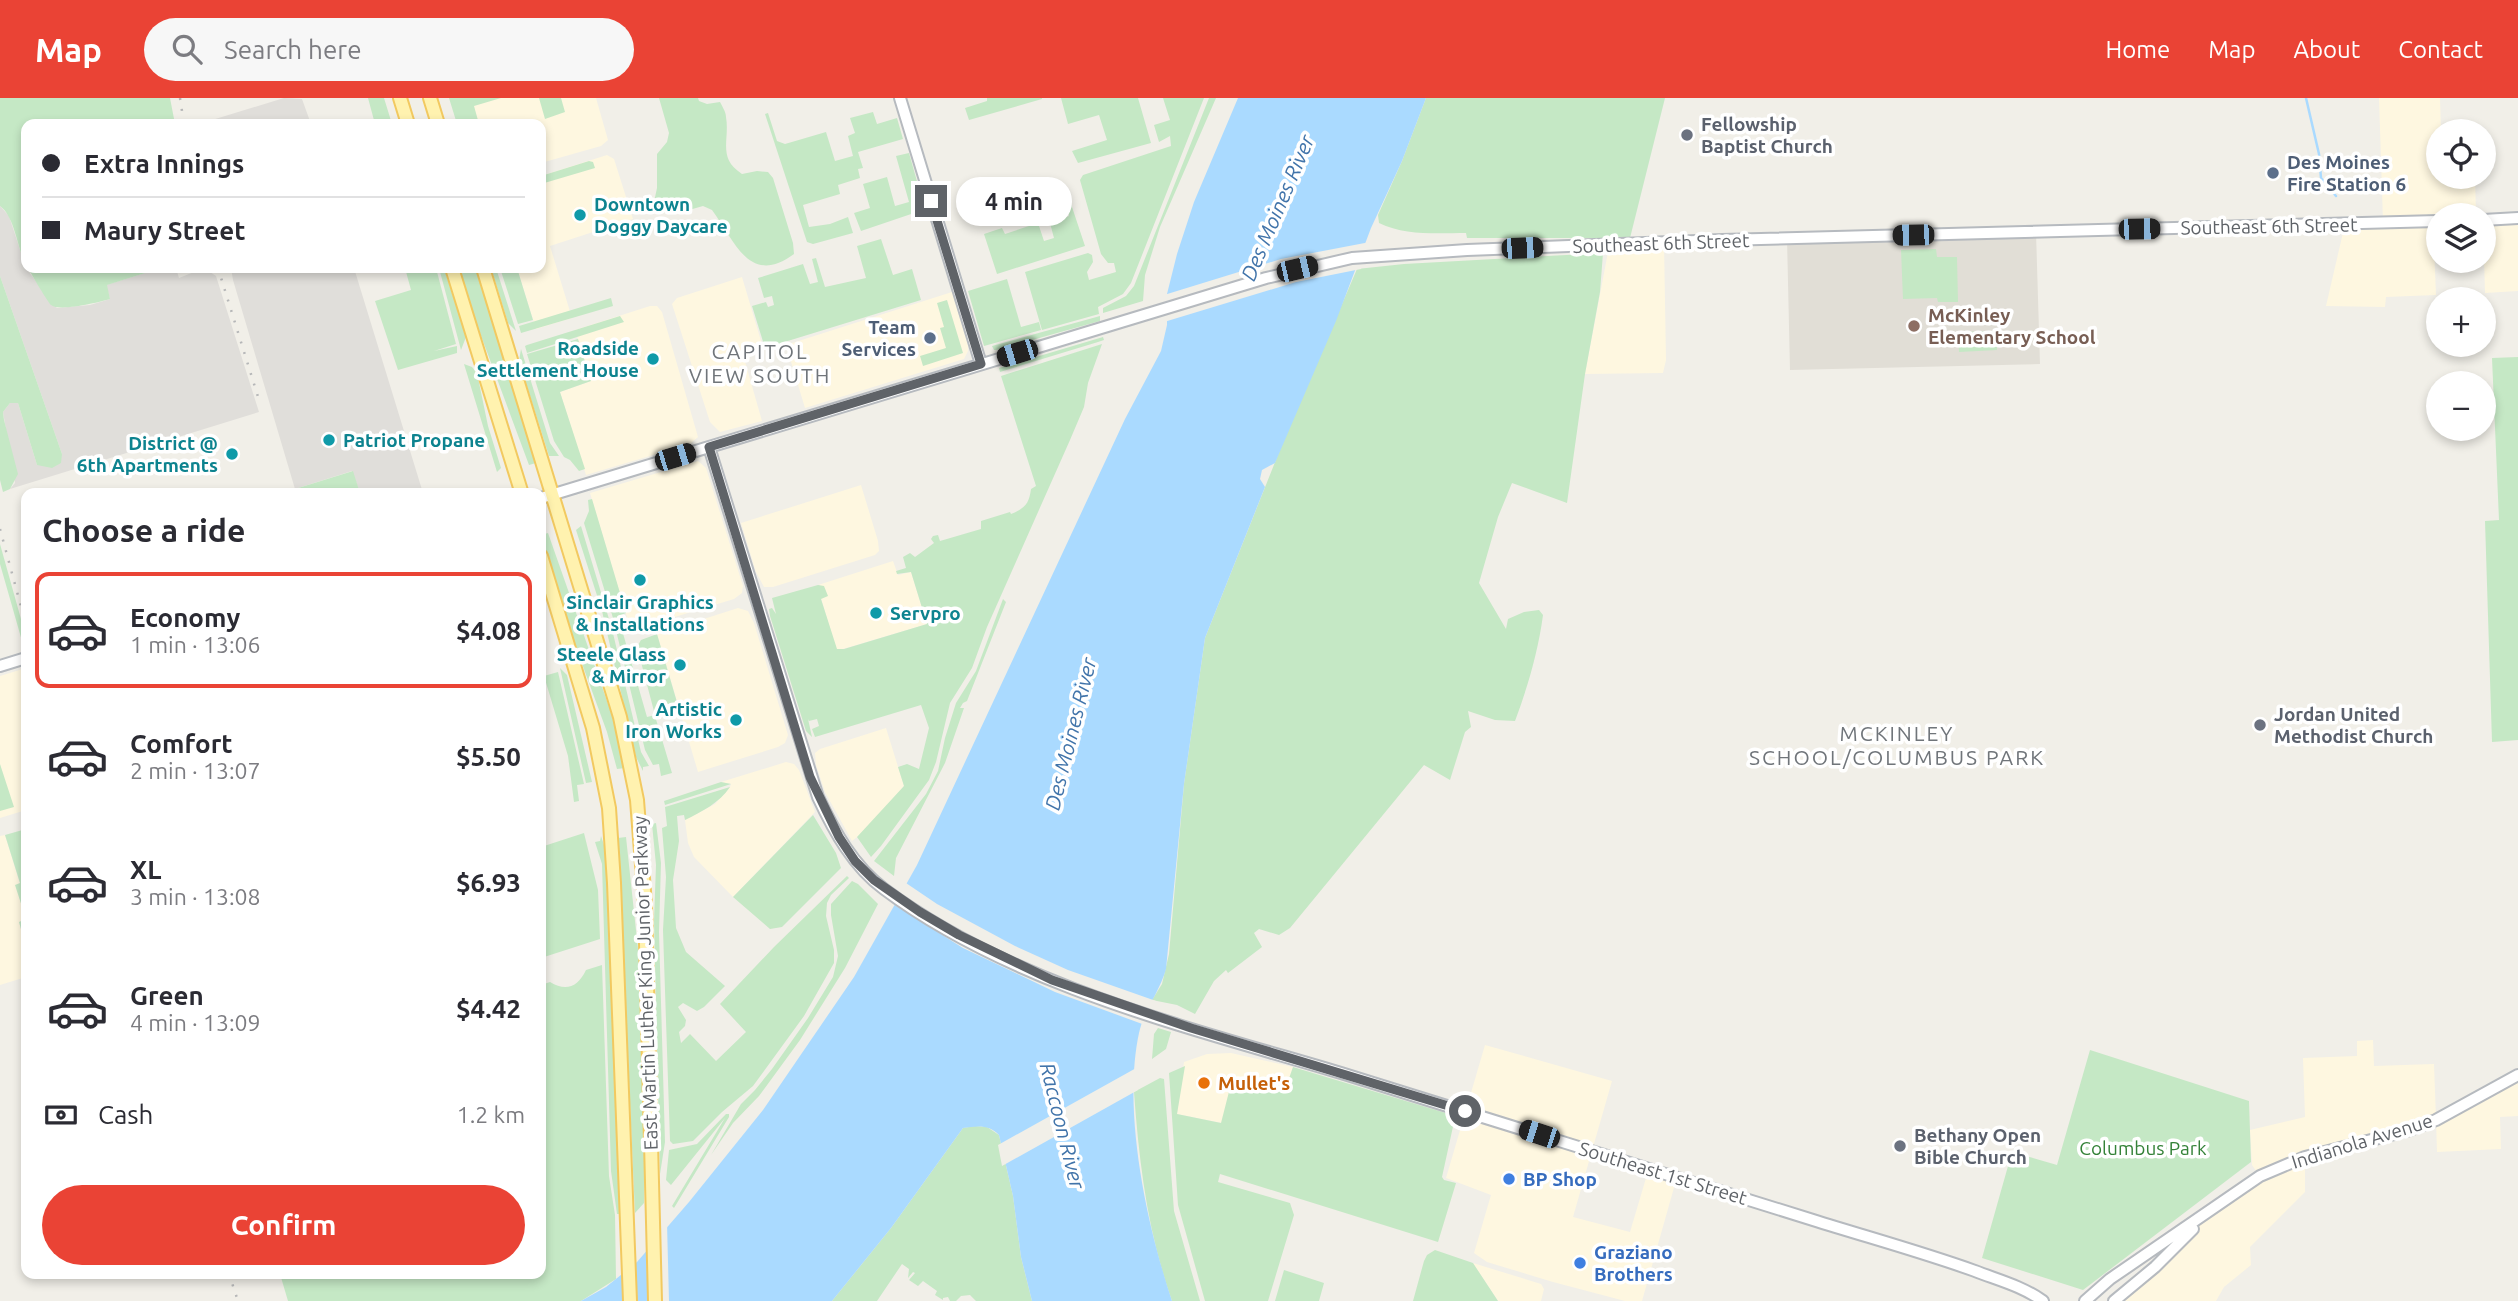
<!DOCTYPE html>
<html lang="en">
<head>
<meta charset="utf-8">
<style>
	body { margin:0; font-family:Ubuntu,sans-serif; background:#f7f7f7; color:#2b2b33; height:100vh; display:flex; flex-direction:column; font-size:26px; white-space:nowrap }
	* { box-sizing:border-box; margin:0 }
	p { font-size:23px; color:#7c7c81 }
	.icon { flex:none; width:38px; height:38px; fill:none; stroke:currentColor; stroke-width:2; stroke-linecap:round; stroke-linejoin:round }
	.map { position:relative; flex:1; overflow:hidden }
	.details { position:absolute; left:21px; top:390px; width:525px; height:791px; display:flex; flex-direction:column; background:#fff; border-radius:14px; box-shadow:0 4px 10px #0003 }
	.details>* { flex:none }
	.hud { position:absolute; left:21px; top:21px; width:525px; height:154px; border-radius:14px; box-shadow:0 4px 10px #0003; display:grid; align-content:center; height:154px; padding:0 21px; background:#fff }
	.buttons { position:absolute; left:2426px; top:21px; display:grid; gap:14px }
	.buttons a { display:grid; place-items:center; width:70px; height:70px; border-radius:50%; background:#fff; box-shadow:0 4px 10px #0003; font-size:35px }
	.end { position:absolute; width:32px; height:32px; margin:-16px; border:9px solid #5f6368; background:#fff; box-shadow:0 0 0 4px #fff }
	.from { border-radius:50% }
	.bubble { position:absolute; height:49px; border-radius:24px; background:#fff; box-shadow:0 4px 10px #0003; font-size:23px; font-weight:600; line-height:49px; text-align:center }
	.car { position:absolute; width:21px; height:42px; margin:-21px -10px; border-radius:9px; box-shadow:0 0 5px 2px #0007; background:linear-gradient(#222 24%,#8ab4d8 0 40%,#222 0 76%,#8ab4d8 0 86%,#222 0) }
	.hud b { display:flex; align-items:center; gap:24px; height:66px; font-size:26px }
	.hud b+b { border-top:2px solid #e1e1e2 }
	.hud i { width:18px; height:18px; background:#2b2b33 }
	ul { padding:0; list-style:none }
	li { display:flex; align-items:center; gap:21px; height:116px; margin:0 14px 10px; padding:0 7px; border:4px solid transparent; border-radius:14px }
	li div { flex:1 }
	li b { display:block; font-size:26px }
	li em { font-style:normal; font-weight:600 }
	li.active { border-color:#ea4335 }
	li>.icon { width:63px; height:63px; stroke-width:1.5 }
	h2 { padding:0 21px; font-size:32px; line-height:84px }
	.pay { display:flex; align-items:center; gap:18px; height:77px; padding:0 21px; font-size:26px }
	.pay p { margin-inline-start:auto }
	.cta { display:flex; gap:14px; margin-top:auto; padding:14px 21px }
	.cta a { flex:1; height:80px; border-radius:42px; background:#ea4335; color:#fff; font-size:28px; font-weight:600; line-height:80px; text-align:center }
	header { display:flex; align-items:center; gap:42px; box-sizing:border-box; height:98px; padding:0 35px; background:#ea4335; color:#fff }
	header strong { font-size:33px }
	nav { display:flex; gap:38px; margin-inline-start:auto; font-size:24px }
	.search { width:490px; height:63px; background:#f7f7f7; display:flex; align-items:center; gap:18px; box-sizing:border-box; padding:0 24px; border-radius:38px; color:#7c7c81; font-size:26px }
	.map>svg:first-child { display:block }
	.commercial { fill:#fef7e0 }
	.industrial { fill:#e0deda }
	.education { fill:#e1ded6 }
	.green { fill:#c5e8c5 }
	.water { fill:#aadaff }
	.pier { fill:#f1efe8 }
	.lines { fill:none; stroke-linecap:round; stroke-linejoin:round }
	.stream { stroke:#aadaff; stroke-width:2.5 }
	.secondary-casing { stroke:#b6babf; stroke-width:14 }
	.primary-casing { stroke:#f2c960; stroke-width:16 }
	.secondary { stroke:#fff; stroke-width:10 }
	.primary { stroke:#fff2af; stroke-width:12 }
	.rail { stroke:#b6b7b8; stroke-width:2.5; stroke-dasharray:2 9; stroke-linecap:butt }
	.route { stroke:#5f6368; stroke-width:9 }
	.worship-dot { fill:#6b7280; stroke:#fff; stroke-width:2.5 }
	.service-dot { fill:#5c6f8a; stroke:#fff; stroke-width:2.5 }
	.culture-dot { fill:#0f9aa8; stroke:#fff; stroke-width:2.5 }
	.education-dot { fill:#8d6e63; stroke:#fff; stroke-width:2.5 }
	.food-dot { fill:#e8710a; stroke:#fff; stroke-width:2.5 }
	.shop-dot { fill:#3f7fe0; stroke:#fff; stroke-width:2.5 }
	.labels { text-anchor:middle; stroke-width:7; stroke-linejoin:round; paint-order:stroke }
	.worship-label { font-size:19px; font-weight:bold; fill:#5b616d; stroke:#fff; text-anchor:start }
	.service-label { font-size:19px; font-weight:bold; fill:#4e5e75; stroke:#fff; text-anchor:start }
	.culture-label { font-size:19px; font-weight:bold; fill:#0d838f; stroke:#fff; text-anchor:end }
	.street-label { font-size:19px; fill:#5f6368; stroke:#fff }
	.education-label { font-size:19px; font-weight:bold; fill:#785e54; stroke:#fff; text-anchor:start }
	.food-label { font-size:19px; font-weight:bold; fill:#c56008; stroke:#fff; text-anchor:start }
	.park-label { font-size:19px; fill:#348238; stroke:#fff }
	.shop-label { font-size:19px; font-weight:bold; fill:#366cbe; stroke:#fff; text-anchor:start }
	.water-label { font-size:21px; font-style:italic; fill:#4174aa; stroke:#fff }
	.neighbourhood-label { font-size:21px; letter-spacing:2px; fill:#70757a; stroke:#fff }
</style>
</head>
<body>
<header>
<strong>Map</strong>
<div class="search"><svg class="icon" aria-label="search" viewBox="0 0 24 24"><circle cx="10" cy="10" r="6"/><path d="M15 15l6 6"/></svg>Search here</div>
<nav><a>Home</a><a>Map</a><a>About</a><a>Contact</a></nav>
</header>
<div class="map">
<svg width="2518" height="1203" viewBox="0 0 2518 1203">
	<rect width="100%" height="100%" fill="#f1efe8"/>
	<!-- commercial -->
	<path class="commercial" d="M471 0H596L608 42 601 48 541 65V26H479Z
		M2379 0H2440L2441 33H2438V79H2475L2476 117H2438V123H2433L2436 197 2386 199 2385 209 2326 208 2345 126 2383 124Z
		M607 57 614 61 633 121 550 148 572 220 536 231 517 170H541V150L543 149 541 141V78Z
		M2518 120V193L2485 195 2483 122Z
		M1664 145 1666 262 1663 275 1585 276 1608 154 1605 147Z
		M742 179 764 253 744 260 762 323 720 334 710 324 672 206 677 200Z
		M952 194 968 248V253L964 261 805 310 786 247Z
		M650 208H657L662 214 698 339 690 346 586 377 560 294 591 283 575 232Z
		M698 363 706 370 743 488 742 495 734 501 645 528 634 529 628 523 590 395Z
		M861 387 878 443 879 453 875 457 773 489H764L756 474 741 425Z
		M893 463 898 477 911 474 927 526 843 551H836L821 500 820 486 818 487Z
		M738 510 748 513 754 525 788 637 785 645 778 649 698 674 657 536Z
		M26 570V712L0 720V578Z
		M886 630 904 688 865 733 852 743 825 694 816 667 815 655 820 651Z
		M786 664 794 666 799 672 815 714 733 799 694 759 688 745 685 722 715 706 730 689 731 686 721 684Z
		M5 737 20 786 16 788 26 822 19 824 26 849V879L0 887V738Z
		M2373 942 2374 968 2434 966 2436 1021 2518 977V1018L2500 1019 2501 1051 2437 1054 2436 1022 2305 1059V1094L2250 1149 2251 1167 2224 1189 2216 1203H2114L2209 1114 2259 1077 2252 1067 2250 1032 2305 1019 2303 960 2357 958V943Z
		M1485 947 1612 983 1573 1119 1630 1134 1649 1070 1677 1079 1642 1203H1625L1553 1184 1487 1164 1474 1155 1491 1097 1446 1080Z
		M1231 955 1293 969 1285 992 1222 1025 1177 1016 1184 964 1207 956Z
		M1473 1165 1541 1186 1544 1191 1541 1203H1498Z"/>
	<!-- industrial -->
	<path class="industrial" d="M284 0 302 1 311 26H199Z
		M0 108 9 118 26 170 45 195 49 204 57 210 90 207 110 201 106 187 161 170H176L179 180 199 172 210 174 216 178 259 314 10 391 15 385 3 314 10 305H18L37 367 62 356 0 178Z
		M231 170H354L423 395H360L352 373 295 391 233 182Z"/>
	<!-- education -->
	<path class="education" d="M2036 134 2040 266 1790 272 1787 140Z"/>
	<!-- green -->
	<path class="green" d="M0 0H170L175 26H26V167C17 150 15 119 0 108Z
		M368 0H384L392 26H375Z
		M449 0H501L474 8 479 26H457Z
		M539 0H561L565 14 545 21Z
		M659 0H698L699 3 707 6 720 4C722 8 726 14 726 19 730 42 717 60 742 76L757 73 768 74 773 80 793 145 794 156C749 189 735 143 712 112L703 108 675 116 662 114 656 109 654 104 657 90V56L667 44 669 35Z
		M987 0H1042V1L969 22 965 10 987 3Z
		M1061 0H1138L1151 45 1078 65 1072 53 1107 42 1099 17 1068 26Z
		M1163 0H1204L1131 185 1123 196 1098 209 1099 216 1042 232 1025 174 1088 155 1092 157 1093 164 1087 174 1089 182 1116 174 1114 165H1108L1101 156 1080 82 1083 77 1171 48 1170 38 1159 44 1154 27 1170 22Z
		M1209 0H1216L1160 129 1145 177 1143 203 1103 215V210L1126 198 1134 188Z
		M1426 0H1665L1630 140H1467L1466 135C1438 135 1405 138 1379 125L1378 117 1402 63Z
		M873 14 877 26 897 20 903 41 858 54 863 70 858 71 860 80 838 87 840 96 803 107 809 129 830 126 848 119 853 135 813 146 807 144 765 16 768 15 777 43 785 46 826 34 835 63 853 58 848 38 855 35 850 20Z
		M909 55 924 108 923 112 861 133 854 115 870 110 863 86 887 79 895 108 909 104 896 58Z
		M589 63 593 64 595 70 541 86V78Z
		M1065 88 1085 148 997 176 984 136 1002 130 1005 136 1038 125 1044 143 1054 140 1050 125 1069 118 1060 90Z
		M881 141 893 177 912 171 921 202 765 250 752 208 766 204 768 209 774 207 772 198 764 200 758 180 803 166 810 186 818 184 812 161 816 160 825 189 866 180 857 148Z
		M1936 151 1937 159H1957L1958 204H1938L1937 200 1903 201 1901 152Z
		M1603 155 1600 194 1585 276 1567 405 1512 385 1498 419 1479 485 1506 531 1508 521 1524 514 1539 512 1543 517C1538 554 1528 588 1515 623L1495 622 1468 613 1471 629 1465 634 1450 682 1424 667 1290 830 1279 837 1259 831 1254 835 1262 849 1228 875 1226 872 1214 883 1195 916 1177 907 1152 902 1162 886 1169 856 1184 686 1205 540 1283 344 1357 171 1404 166Z
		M28 170H161L107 187 110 201C100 204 59 214 51 207 49 206 30 174 28 170Z
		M405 170H436L456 246 434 253 457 248V255L398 272 375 203 411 192Z
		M439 170H444L466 239 461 252Z
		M458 170H476L536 365 529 367 477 227Z
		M491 170H496L516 233 508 225Z
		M500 170H517L533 222 518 226Z
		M0 178 62 356 61 365 52 370 37 367 18 305H10L3 314 4 322 18 376 10 391 3 394 0 382Z
		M1007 181 1021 229 1039 224 1041 232 984 248 968 193Z
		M611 200 613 208 521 235 519 228Z
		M947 202 963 255 923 268 920 258 946 250 940 230 944 229 937 205Z
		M620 218 624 224 527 255 525 248 527 247Z
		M1100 218V223L996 252H994L992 248Z
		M1996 233 1997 252 1959 254 1958 234Z
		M1103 239 1104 242 1098 244 1000 274 999 270Z
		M578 241 591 283 560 294 585 371 579 373 570 362 564 359 554 343 527 256Z
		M1102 246 1088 285 1084 309 1070 342 987 529 972 570 950 605 936 664 929 682 881 748 871 759 857 739 904 688 898 669 907 666 919 671 929 630 921 607 815 639 812 631 819 628 817 621 809 623 808 621 812 639 806 633 770 518 769 511 772 510 776 516 772 500 818 487 824 488 828 498 821 501 837 551H844L927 526 911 474 897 476 896 473 906 470 903 459 910 455 915 459 934 445 931 441 933 438 938 437 940 443 981 431V423L1010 414 1011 416C1025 410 1029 406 1031 391L1036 388 1001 278Z
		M521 251 550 345 559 358H549L519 263Z
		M2518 259V642L2492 644 2485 423 2499 422 2492 260Z
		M464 266 472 269 477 275 488 328 501 370 497 374Z
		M353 373 360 395H296L295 391Z
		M592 401 626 515 618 518 647 619 655 617 637 549 641 542 657 536 679 611 655 618 672 675 661 678 659 666 653 667 645 652 613 520 584 425 589 413 588 402Z
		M581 428 612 531 641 654 649 668 643 669V673L636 659 602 513 576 432Z
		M548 435 614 623 625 670 617 671 607 634 570 533 541 437Z
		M0 446 26 539V541L22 543 0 466Z
		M1003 501 1006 504 967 603 963 605 960 610H964L945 665 896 760 894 778 874 763 926 696 938 673 945 640 956 605 976 573Z
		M560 570 567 577 592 684 586 685Z
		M558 574 584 686 577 687 579 703 574 704 568 658 544 578Z
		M0 666 14 709 0 713Z
		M721 684 731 686 665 707 664 703Z
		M730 689C719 705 703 713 685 722L684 717 677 718 679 743 673 782 676 830 686 854 725 888 704 909 697 913 683 905 678 909 686 922 685 928 679 934 681 945 690 936 716 963 746 934 720 906 774 849 847 778 849 780 831 797 827 805 826 818 834 852V865L804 918 753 988 722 1014 693 1043 673 1046 670 1043 663 832 666 779 662 730 667 728 665 709Z
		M813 717 836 755 841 770 782 829 770 831 733 799Z
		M656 725 661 765 659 834 665 1044 660 1076 654 823 656 767 652 726Z
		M26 731V849L19 824 26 821 15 787 20 785 5 737Z
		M584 735 598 792 600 841 541 860V749Z
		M601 738 605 750 607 776 620 1116H617L611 1073 602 766 595 744 600 743Z
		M626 739 641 879 645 1028 644 1105 635 1115 618 740Z
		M852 783 858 786 878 806 845 870 800 942 759 998 733 1025 711 1057 741 1006 755 992 772 971 808 920 833 879 838 858 831 817V806Z
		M602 867 609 1078 615 1117 616 1181 581 1203H288L280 1176H541V887L550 884C566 894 578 889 586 872Z
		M1158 930 1171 934 1166 951 1152 961 1154 936Z
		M2090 952 2249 1003 2251 1064 2083 1192 1982 1160 2012 1054 2057 1067Z
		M1185 968 1177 1016 1221 1025 1233 978 1285 992 1293 969 1449 1016 1454 1024 1442 1079 1444 1082 1456 1085 1438 1144 1220 1076 1218 1084 1290 1105 1294 1117 1268 1203H1205L1178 1107 1169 975Z
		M1160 980 1164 981 1174 1113 1200 1203H1172C1148 1136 1139 1065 1134 994Z
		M726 1016H729V1019L674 1110 672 1108 725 1020 671 1087 666 1082 669 1052 697 1046Z
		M975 1028 987 1029 999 1037 1013 1098 1021 1159 1032 1203H976L970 1197 961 1198 956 1203H950L948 1199 943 1200V1202L935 1197 937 1193 923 1183 918 1188 909 1182 915 1175 913 1174 908 1180 909 1171 902 1166 877 1203H832L891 1130 963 1030Z
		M1435 1152 1473 1165 1498 1203H1413L1424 1163 1427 1157Z
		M1284 1172 1324 1185 1319 1203H1275Z"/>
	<!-- water -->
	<path class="water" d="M1238 0H1426L1402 63 1371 130 1336 223 1275 365 1262 372 1260 381 1265 389 1205 540 1184 686 1166 871C1160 893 1144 912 1139 935 1122 1014 1147 1127 1172 1203H1032L1021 1159 1013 1098 999 1037C989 1026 977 1028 963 1030L891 1130 832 1203H581L606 1189 637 1164 689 1104 763 1012 854 879 917 767 1125 321 1161 253 1167 227V196L1177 156 1194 104Z"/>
	<!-- pier -->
	<path class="pier" d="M1370 144 1361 171 1296 184 1164 224V197L1281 161Z
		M903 783 937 806 1015 848 1068 872 1156 903 1145 927 1055 894 963 850 893 806Z
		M1138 969V992L1002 1068 998 1047Z
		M667 1125 669 1203H648L646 1150Z"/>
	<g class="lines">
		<!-- stream -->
		<path class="stream" d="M2306 0 2319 56 2321 80 2336 98"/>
		<defs>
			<path id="secondary" d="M900 0 981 266
				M2483 122 2518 120
				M709 349 818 699C834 733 853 768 884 791 1012 887 1190 930 1341 975 1499 1023 1656 1074 1813 1122 1867 1139 1922 1154 1975 1173 1998 1182 2022 1188 2043 1203
				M541 400 1266 180 1352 160 1467 152 1722 142 2438 123
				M0 568 26 560
				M2085 1203 2110 1181 2260 1078 2305 1059 2410 1032 2436 1022 2518 977
				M2114 1203 2155 1169 2193 1131"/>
			<path id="primary" d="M400 0 408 26
				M430 0 438 26
				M452 170 522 396
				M483 170 620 619 637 702 645 806 655 1203
				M541 458 593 630 609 710 614 785 630 1203"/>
		</defs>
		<!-- secondary casing -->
		<use href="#secondary" class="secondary-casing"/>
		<!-- primary casing -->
		<use href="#primary" class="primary-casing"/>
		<!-- secondary -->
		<use href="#secondary" class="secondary"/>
		<!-- primary -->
		<use href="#primary" class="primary"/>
		<!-- rail -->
		<path class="rail" d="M180 0 184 26
			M218 170 259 302
			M0 431 26 527
			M229 1176 238 1203"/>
	</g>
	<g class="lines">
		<!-- route -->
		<path class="route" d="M931 103 981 266 709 349 810 679 839 739 855 763 874 782 920 814 959 837 1052 882 1191 930 1465 1013"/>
	</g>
	<!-- markers -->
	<g class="worship-dot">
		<circle cx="1687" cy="37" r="7"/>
		<circle cx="2260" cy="627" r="7"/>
		<circle cx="1900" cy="1048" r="7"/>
	</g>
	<g class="service-dot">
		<circle cx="2273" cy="75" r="7"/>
		<circle cx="930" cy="240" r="7"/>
	</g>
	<g class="culture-dot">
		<circle cx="580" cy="117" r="7"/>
		<circle cx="653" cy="261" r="7"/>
		<circle cx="329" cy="342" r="7"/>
		<circle cx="232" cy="356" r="7"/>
		<circle cx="640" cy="482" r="7"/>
		<circle cx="876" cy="515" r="7"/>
		<circle cx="680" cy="567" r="7"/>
		<circle cx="736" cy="622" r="7"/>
	</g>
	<circle class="education-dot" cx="1914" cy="228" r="7"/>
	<circle class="food-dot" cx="1204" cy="985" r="7"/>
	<g class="shop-dot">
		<circle cx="1509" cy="1081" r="7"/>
		<circle cx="1580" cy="1165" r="7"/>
	</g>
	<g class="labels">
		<!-- worship labels -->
		<g class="worship-label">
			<text x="1701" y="33">Fellowship<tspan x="1701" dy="22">Baptist Church</tspan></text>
			<text x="2274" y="623">Jordan United<tspan x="2274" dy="22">Methodist Church</tspan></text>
			<text x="1914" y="1044">Bethany Open<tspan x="1914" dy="22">Bible Church</tspan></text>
		</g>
		<!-- service labels -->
		<g class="service-label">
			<text x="2287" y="71">Des Moines<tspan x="2287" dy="22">Fire Station 6</tspan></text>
			<text x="916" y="236" text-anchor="end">Team<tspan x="916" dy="22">Services</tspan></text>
		</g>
		<!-- culture labels -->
		<g class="culture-label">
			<text x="594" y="113" text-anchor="start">Downtown<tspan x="594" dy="22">Doggy Daycare</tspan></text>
			<text x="639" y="257">Roadside<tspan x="639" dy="22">Settlement House</tspan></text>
			<text x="343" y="349" text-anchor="start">Patriot Propane</text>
			<text x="218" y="352">District @<tspan x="218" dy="22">6th Apartments</tspan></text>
			<text x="640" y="511" text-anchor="middle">Sinclair Graphics<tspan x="640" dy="22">&amp; Installations</tspan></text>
			<text x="890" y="522" text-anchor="start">Servpro</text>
			<text x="666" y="563">Steele Glass<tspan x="666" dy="22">&amp; Mirror</tspan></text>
			<text x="722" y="618">Artistic<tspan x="722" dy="22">Iron Works</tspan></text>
		</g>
		<!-- street labels -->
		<g class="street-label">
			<text transform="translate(2269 128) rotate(-1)" y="7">Southeast 6th Street</text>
			<text transform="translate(1661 145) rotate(-2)" y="7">Southeast 6th Street</text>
			<text transform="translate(645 885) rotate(-92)" y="7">East Martin Luther King Junior Parkway</text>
			<text transform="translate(2362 1043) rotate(-17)" y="7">Indianola Avenue</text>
			<text transform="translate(1663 1075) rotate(17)" y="7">Southeast 1st Street</text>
		</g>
		<!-- education labels -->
		<g class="education-label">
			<text x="1928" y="224">McKinley<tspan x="1928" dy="22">Elementary School</tspan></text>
		</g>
		<!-- food labels -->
		<g class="food-label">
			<text x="1218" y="992">Mullet's</text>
		</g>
		<!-- park labels -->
		<g class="park-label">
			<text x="2143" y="1057">Columbus Park</text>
		</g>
		<!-- shop labels -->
		<g class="shop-label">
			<text x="1523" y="1088">BP Shop</text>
			<text x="1594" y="1161">Graziano<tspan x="1594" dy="22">Brothers</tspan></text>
		</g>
		<!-- water labels -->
		<g class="water-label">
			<text transform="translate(1278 110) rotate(-67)" y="7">Des Moines River</text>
			<text transform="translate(1071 636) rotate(-76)" y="7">Des Moines River</text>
			<text transform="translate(1062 1028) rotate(76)" y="7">Raccoon River</text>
		</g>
		<!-- neighbourhood labels -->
		<g class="neighbourhood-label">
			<text x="760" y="261">CAPITOL<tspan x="760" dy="24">VIEW SOUTH</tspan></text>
			<text x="1897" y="643">MCKINLEY<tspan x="1897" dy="24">SCHOOL/COLUMBUS PARK</tspan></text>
		</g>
	</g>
</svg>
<div class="buttons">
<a><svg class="icon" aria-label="locate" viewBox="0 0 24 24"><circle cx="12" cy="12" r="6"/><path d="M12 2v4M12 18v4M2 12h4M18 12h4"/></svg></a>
<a><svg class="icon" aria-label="layers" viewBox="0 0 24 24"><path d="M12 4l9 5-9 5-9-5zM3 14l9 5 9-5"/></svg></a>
<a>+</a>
<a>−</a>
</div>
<i class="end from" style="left:1465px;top:1013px"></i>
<i class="end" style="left:931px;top:103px"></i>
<div class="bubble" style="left:956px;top:79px;width:116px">4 min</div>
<i class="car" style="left:2139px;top:131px;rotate:89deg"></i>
<i class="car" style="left:1913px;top:137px;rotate:269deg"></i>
<i class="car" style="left:1522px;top:150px;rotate:88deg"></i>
<i class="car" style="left:1297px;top:171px;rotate:77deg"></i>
<i class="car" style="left:1017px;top:255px;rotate:253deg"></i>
<i class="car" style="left:675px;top:359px;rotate:73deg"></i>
<i class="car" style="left:1539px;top:1036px;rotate:288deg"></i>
<div class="hud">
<b><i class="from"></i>Extra Innings</b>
<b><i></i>Maury Street</b>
</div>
<section class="details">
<h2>Choose a ride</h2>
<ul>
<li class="active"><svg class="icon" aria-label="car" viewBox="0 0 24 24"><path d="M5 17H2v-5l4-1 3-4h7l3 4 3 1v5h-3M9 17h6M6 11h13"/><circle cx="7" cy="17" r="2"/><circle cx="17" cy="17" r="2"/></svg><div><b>Economy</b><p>1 min · 13:06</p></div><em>$4.08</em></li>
<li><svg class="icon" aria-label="car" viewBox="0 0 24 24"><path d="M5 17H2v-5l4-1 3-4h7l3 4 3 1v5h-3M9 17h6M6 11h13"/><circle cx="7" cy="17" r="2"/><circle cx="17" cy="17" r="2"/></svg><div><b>Comfort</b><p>2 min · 13:07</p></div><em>$5.50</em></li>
<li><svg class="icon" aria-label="car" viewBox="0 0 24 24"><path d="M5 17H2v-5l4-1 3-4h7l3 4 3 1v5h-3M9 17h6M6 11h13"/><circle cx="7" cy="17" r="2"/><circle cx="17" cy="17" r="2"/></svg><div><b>XL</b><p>3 min · 13:08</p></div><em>$6.93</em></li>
<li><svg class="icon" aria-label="car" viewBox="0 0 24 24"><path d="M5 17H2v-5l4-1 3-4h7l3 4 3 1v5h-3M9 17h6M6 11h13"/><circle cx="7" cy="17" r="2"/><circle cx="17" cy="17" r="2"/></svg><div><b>Green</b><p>4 min · 13:09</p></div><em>$4.42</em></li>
</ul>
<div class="pay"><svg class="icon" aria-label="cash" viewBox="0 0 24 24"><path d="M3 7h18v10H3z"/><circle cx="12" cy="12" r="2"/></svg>Cash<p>1.2 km</p></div>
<div class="cta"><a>Confirm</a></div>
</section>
</div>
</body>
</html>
